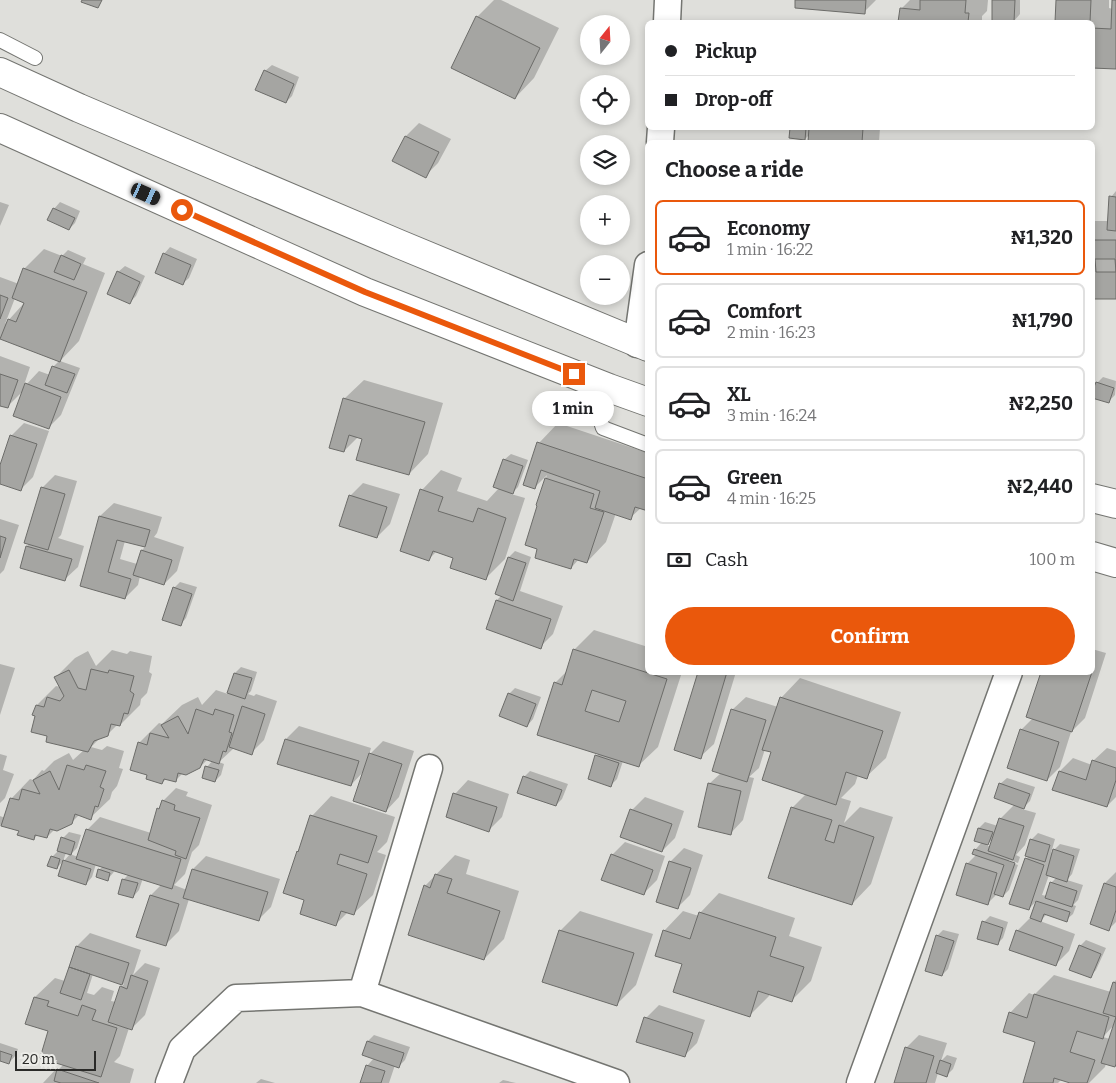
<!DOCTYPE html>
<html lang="en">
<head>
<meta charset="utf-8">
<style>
	body { margin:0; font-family:Bitter,serif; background:#f2f2f2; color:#202124; height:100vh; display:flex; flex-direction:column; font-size:19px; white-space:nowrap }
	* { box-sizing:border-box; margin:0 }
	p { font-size:16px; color:#757577 }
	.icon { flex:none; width:28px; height:28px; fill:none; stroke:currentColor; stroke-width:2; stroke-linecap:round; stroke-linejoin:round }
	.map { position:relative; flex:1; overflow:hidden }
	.drawer { position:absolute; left:645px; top:140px; width:450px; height:535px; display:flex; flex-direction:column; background:#fff; border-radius:8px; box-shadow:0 2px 8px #0003 }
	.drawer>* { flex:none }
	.guide { position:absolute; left:645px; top:20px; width:450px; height:110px; border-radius:8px; box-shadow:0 2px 8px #0003; display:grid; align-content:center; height:110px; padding:0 20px; background:#fff }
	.needle { width:32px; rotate:18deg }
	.fabs { position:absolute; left:580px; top:15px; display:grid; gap:10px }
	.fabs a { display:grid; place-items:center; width:50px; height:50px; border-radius:50%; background:#fff; box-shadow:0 2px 8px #0003; font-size:25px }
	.scale { position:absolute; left:15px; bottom:12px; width:81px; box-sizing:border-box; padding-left:5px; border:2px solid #2a2a28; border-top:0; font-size:14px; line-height:18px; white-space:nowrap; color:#2a2a28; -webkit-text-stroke:4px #ecece8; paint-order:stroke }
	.end { position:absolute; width:22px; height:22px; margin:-11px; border:6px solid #ea580c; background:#fff; box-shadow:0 0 0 2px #fff }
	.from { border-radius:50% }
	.bubble { position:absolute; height:35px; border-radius:18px; background:#fff; box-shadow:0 2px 8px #0003; font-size:16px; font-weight:700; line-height:35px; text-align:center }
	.car { position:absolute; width:15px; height:30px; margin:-15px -8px; border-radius:6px; box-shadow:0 0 4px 1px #0007; background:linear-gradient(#222 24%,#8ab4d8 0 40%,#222 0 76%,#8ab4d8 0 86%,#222 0) }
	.guide b { display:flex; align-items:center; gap:18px; height:48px; font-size:19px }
	.guide b+b { border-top:1px solid #e0e0e0 }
	.guide i { width:12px; height:12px; background:#202124 }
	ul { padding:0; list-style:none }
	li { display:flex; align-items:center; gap:15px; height:75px; margin:0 10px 8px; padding:0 10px; border:2px solid #e0e0e0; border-radius:8px }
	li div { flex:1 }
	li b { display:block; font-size:19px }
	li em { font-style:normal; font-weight:700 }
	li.selected { border-color:#ea580c }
	li>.icon { width:45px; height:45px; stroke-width:1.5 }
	h2 { padding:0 20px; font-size:22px; line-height:60px }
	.pay { display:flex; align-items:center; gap:12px; height:55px; padding:0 20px; font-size:19px }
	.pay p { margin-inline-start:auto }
	.button { display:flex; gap:10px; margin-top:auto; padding:10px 20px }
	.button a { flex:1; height:58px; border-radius:30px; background:#ea580c; color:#fff; font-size:20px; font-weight:700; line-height:58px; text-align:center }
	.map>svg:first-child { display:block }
	.shadow { fill:#0003; fill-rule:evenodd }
	.building { fill:#a5a5a2; stroke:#6c6c69; fill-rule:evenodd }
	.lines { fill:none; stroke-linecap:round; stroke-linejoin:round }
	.service-casing { stroke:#747571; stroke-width:16 }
	.minor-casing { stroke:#747571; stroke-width:29 }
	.secondary-casing { stroke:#747571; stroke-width:30 }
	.service { stroke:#fff; stroke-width:14 }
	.minor { stroke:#fff; stroke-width:26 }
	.secondary { stroke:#fff; stroke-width:28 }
	.route { stroke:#ea580c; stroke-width:6 }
</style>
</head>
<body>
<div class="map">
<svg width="1116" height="1083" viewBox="0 0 1116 1083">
	<rect width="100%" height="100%" fill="#dfdfdb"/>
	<!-- shadow -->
	<path class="shadow" d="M494 0H501L559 28 534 78 515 98 477 17Z
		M797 0H876L864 12Z
		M910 0H988L987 11 982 16V22H900L901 9Z
		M994 0H1020V14L1014 21Z
		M1058 0H1109V8L1113 9V0H1116V68L1092 66V22H1057Z
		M272 65 299 77 292 96 286 102 265 71Z
		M419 123 451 139 438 163 425 176 394 161 406 136Z
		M791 128H880L879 142H809L810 134 805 139 790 137Z
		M1116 191V298L1092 297V221H1109L1111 197Z
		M0 202 9 205 0 226Z
		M60 202 80 211 75 223 69 229 54 209Z
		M170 247 197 259 189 278 182 284 164 254Z
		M44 249 62 256 68 250 86 258 83 264 105 273 79 341 60 361 80 368 61 415 48 428 24 390 7 407 0 404V356L30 367 23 388 39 371 50 375 53 367 59 361 0 338V277L19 284 24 269ZM15 298 25 302 5 324Z
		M125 266 145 276 136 296 130 302 118 272Z
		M1103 377 1116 381 1115 395 1109 401 1097 383Z
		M364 380 443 403 428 454 409 474 363 438 359 436 344 451V399Z
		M24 423 49 431 33 477 20 490 0 483V469L11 436Z
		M558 423 648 453V509L642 507 630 518 616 513 606 542 587 562 579 559 571 568 539 549V505L537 504 547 475 534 488 539 443Z
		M511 454 528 460 518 487 511 494 525 498 505 559 486 578 455 557 437 551 429 559 422 490 441 470 462 478 457 491 487 501 499 488 504 460Z
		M55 475 77 481 61 535 58 538 84 546 78 567 64 580 21 567 27 546 30 543 42 488Z
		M363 483 400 494 390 524 377 537 350 496Z
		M114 503 162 517 157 533 154 537 184 547 177 571 164 584 140 576 138 585 125 598 81 585 100 516ZM125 541 146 546 142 550 137 564 120 559Z
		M0 519 19 525 4 570 0 574Z
		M515 551 531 557 520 591 563 606 553 634 540 647 497 600 502 595 497 593 509 557Z
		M180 582 197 587 186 618 180 625 174 588Z
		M594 630 648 647V672H682L658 747 638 766 623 761 617 779 611 785 597 756 599 753 555 683 568 670 574 650Z
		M1092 649 1106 653 1085 718 1071 732 1060 767 1047 780 1021 730 1033 718 1042 672H1092Z
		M112 650 127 654 130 651 152 656 149 672 152 674 147 693 141 699 140 705 120 725 118 724 107 735 101 737 91 747 102 750 107 746 124 751 119 768 123 769 117 786 112 792 110 799 90 818 79 815 71 823 55 829 47 837 38 834 34 839 20 830 1 824 0 827V816L5 818 11 799 30 779 33 780 42 770 44 771 54 761 69 753 73 760 84 750 48 735 36 716 37 705 56 686 60 687 55 678 75 658 88 651 96 666Z
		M0 664 15 668 0 715Z
		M241 667 257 672 251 691 248 694 254 696 256 694 277 701 264 740 251 753 234 748 219 762 224 764 221 775 215 781 207 767 213 760 208 759 200 767 183 773 175 781 166 779 162 783 148 774 139 743 159 723 162 724 182 705 198 697 202 705 216 690 228 694 235 673Z
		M700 672H736L714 744 700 757Z
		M800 678 901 712 886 758 866 777 858 775 855 784 841 798 851 801 844 823 860 807 893 817 871 884 852 904 792 808 806 794 773 752 765 749 759 768 749 777 754 778 743 820 730 834 709 784 721 773 732 710 746 697 778 707 781 698Z
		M515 688 541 697 533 719 527 726 509 694Z
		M299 726 371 748 369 755 383 741 414 751 399 797 386 811 364 771 351 785 279 763 286 739Z
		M1107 748 1116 751V797L1107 806 1060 771 1073 758 1092 765 1093 761Z
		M0 754 7 756 3 770 14 774 5 798 0 803Z
		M530 771 568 784 562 799 556 805 524 777Z
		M1007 778 1035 787 1030 801 1022 809 1036 813 1025 845 1016 855 1020 857 1018 863 1009 860V862L1018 865 1009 890 1003 896 997 894 987 904 967 864 977 854 975 850 982 842 979 828 985 822 998 826 1000 819 1015 804 1000 784ZM994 838 991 847 986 845Z
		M468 780 509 794 502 817 489 830 455 794Z
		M176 788 188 792 186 796 212 805 199 845 192 852 185 874 174 885 187 890 193 869 206 856 280 879 271 907 258 920 189 899 179 931 166 944 151 895 162 884 143 878 139 890 133 897 123 880 129 874 115 870 113 873 107 880 97 876 100 869 103 866 96 864 92 877 86 884 64 861 70 854 78 857 87 830 100 817 151 833 159 809 161 807 163 801Z
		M331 796 395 817 387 842 377 852 386 855 373 895 353 914 348 912 336 924 298 852 301 849 312 816Z
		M645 797 684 811 675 838 662 851 632 810Z
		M69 832 81 835 77 848 71 854 66 853 63 861 57 868 52 857 59 850 63 838Z
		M1038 833 1055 839 1051 853 1060 844 1080 849 1072 874 1067 880 1083 885 1078 900 1073 905 1076 906 1073 914 1066 920 1047 914 1040 921 1075 934 1069 951 1056 964 1017 931 1030 918H1031L1037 900 1029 909 1026 859 1029 856 1031 840ZM1049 875 1057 877 1051 883 1047 896 1042 895Z
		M625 842 665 856 657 880 644 893 612 855Z
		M684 848 703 855 690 895 677 908 657 902 671 861Z
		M455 855 470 860 466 874 519 891 504 939 484 959 425 886Z
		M1116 872V922L1108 930 1105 883Z
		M719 893 795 918 789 936 822 947 811 981 792 1000 770 993 769 996 750 1015 683 964 664 931 683 911 699 916 700 913Z
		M580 911 653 934 636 985 617 1004 544 981 561 930Z
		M990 916 1008 922 1003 938 997 944 984 922Z
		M943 930 959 934 948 969 942 975 937 936Z
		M90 933 141 950 133 975 145 963 160 968 145 1015 132 1028H129L120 1056 114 1062 134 1069 130 1083H43L56 1069 58 1070 64 1064 50 1030 27 1023 35 997 55 978 65 981 77 946ZM93 974 124 984 121 987 116 1002 111 1001 114 991 102 987 94 995 87 993Z
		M1086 940 1106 948 1096 970 1090 976 1080 946Z
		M1054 975 1111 992 1114 982 1116 980V1064L1115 1066 1106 1063 1105 1067 1089 1083H1074L1062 1079 1058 1083H1023L1025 1081 1037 1042 1010 1013 1029 993 1034 995ZM1114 1025 1110 1039 1103 1037Z
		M659 1005 705 1020 697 1043 684 1056 646 1018Z
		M374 1035 410 1047 405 1060 399 1066 395 1065 389 1083H361L367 1066 374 1058 364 1054 368 1041Z
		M919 1035 947 1043 941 1061 947 1055 957 1058 953 1069 947 1075 938 1073 935 1083H896L906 1048Z
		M0 1043 18 1049 15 1056 9 1063 0 1060Z
		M261 1079 275 1083H256Z
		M503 1080 516 1083H499Z"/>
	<!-- building -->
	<path class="building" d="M82 0H102L98 8 81 2Z
		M795 0H866L865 14 795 8Z
		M920 0H966L965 13H969L968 22H898L900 8 920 10Z
		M992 0H1015L1014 22 992 21Z
		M1056 0H1091L1090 22H1055Z
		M1112 0H1116V69L1092 68V28L1111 29Z
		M476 16 540 48 515 99 451 68Z
		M264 70 294 84 286 103 255 90Z
		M790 128H806L805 140 789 138Z
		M809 128H863L862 142H808Z
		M405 136 439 152 426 178 392 161Z
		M1109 196 1116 197V231L1107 230Z
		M53 208 75 218 69 230 47 220Z
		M1092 240H1116V299H1092ZM1095 259H1115L1116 272H1096Z
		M163 253 191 265 183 285 155 273Z
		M61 255 81 264 74 280 54 272Z
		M23 268 87 292 60 362 0 339 8 319 16 322 24 303 12 298Z
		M117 271 140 282 130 304 107 294Z
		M0 295 8 298 0 319Z
		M52 366 75 374 67 393 45 385Z
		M0 374 18 380 8 408 0 406Z
		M1096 382 1114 388 1109 403 1092 398V392Z
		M25 383 61 397 49 429 13 416Z
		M343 398 425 422 409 475 356 460 362 439 349 435 344 452 329 448Z
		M10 435 37 444 21 491 0 484V465Z
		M537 442 648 479V511L635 507 631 520 595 508 600 491 541 470 535 489 523 485Z
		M503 459 523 466 513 494 493 487Z
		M545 478 594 494 590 508 604 512 587 563 574 559 571 569 535 558 537 549 525 545 537 506 536 505Z
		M41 487 65 494 48 550 24 543Z
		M420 489 443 497 438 511 473 522 478 508 506 518 486 580 450 568 453 558 433 551 429 561 400 551Z
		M349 495 387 507 377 538 339 526Z
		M99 516 150 530 145 547 117 540 108 572 131 579 125 599 80 586Z
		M0 536 6 538 0 558Z
		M26 546 72 559 65 581 20 568Z
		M141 550 172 560 164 585 133 575Z
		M508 557 526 563 513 601 495 594Z
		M173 587 192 594 181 626 162 620Z
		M496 600 551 619 541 649 486 629Z
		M573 649 667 679 639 767 537 735 554 682 562 685ZM592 690 626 701 619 722 585 711Z
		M91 669 108 673 109 670 134 676 130 691 134 694 128 714 124 713 120 726 111 724 108 736 94 741 88 752 46 742 47 736 31 732 35 716 32 715 36 705 44 707 47 697 60 701 64 696 54 677 69 670 78 688 86 690Z
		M698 672H727L701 759 674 750Z
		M1041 672H1092L1072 732 1026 717Z
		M234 673 252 678 245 699 227 693Z
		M508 693 536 704 527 727 499 716Z
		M780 697 883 731 867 779 846 772 836 805 762 780 771 752 762 750Z
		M242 706 265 714 252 755 229 747Z
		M196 709 213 715 215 709 234 715 229 732 232 733 226 752 223 751 219 764 204 759 200 768 186 775 178 773 176 782 164 779 162 784 146 779 147 775 130 770 138 742 147 745 150 733 169 738 161 725 178 716 188 734Z
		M731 709 766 720 747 782 712 771Z
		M1020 729 1059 742 1047 781 1007 768Z
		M285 739 359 761 351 786 277 764Z
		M369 753 402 764 386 812 353 801Z
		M595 755 619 763 611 787 588 779Z
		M1092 760 1116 768V780L1107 807 1052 790 1059 771 1086 780Z
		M67 765 84 770 86 765 106 771 100 787 104 789 98 807 95 806 91 820 75 814 72 824 57 831 50 829 47 838 35 835 34 840 17 835 19 831 1 826 10 798 19 800 22 789 40 794 33 780 50 771 59 790Z
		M205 766 219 770 215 782 202 778Z
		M523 776 562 790 556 806 517 793Z
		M708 783 741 791 731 835 698 827Z
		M999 783 1030 794 1024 809 994 798Z
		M453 793 497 807 489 832 446 817Z
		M162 800 175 805 174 810 200 818 186 859 175 855 176 851 148 840 157 808 159 809Z
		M791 807 832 820 825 840 834 843 839 825 874 837 852 905 768 878Z
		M630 809 672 824 662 852 620 837Z
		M310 815 377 836 368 863 340 854 337 864 367 874 354 915 341 911 336 926 300 914 304 900 283 893 297 851 298 852Z
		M999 818 1024 826 1013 860 988 851Z
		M978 828 993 832 988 845 974 841Z
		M86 829 181 859 172 889 76 859Z
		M61 837 75 842 71 855 57 851Z
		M1030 839 1050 845 1045 862 1025 856Z
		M974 849 1015 863 1003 897 994 894 1004 865 972 854Z
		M1053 849 1074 856 1067 882 1046 875Z
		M611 854 653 870 644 895 601 880Z
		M51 856 60 859 57 869 47 866Z
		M1025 858 1044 865 1029 910 1009 904Z
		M63 860 91 869 86 885 58 876Z
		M669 861 691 868 678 909 656 902Z
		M966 863 997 873 988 905 956 895Z
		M98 869 110 873 108 881 96 877Z
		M192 869 268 892 259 921 183 898Z
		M435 874 452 879 447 893 500 911 484 960 408 935 424 885 430 888Z
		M122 879 138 883 133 898 118 894Z
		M1050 882 1077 891 1072 907 1045 898Z
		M1104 883 1116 887V910L1109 931 1090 924Z
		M150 895 179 904 166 946 136 937Z
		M1036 901 1070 912 1067 922 1044 914 1041 922 1030 918Z
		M699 912 776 937 770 956 804 967 792 1002 758 991 750 1017 673 992 682 964 655 956 663 930 690 939Z
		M982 921 1003 928 998 945 977 939Z
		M559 930 634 953 617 1006 542 982Z
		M1016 930 1063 947 1056 966 1009 950Z
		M936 935 954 941 942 976 925 971Z
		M1079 945 1101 954 1091 978 1069 970Z
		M76 946 129 963 122 985 69 967Z
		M69 967 90 974 81 1000 60 993Z
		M131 975 148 981 132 1030 108 1022 120 986 127 989Z
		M1113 982 1116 983V1064L1115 1067 1101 1063 1116 1017 1103 1013Z
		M1034 994 1109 1017 1103 1039 1077 1031 1070 1052 1095 1060 1087 1083H1070L1054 1078 1053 1083H1023L1035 1042 1003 1032 1009 1012 1027 1018Z
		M34 997 49 1001 47 1006 78 1016 82 1005 96 1010 92 1020 117 1028 101 1077 40 1058 48 1031 25 1024Z
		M644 1017 693 1033 685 1057 636 1042Z
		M367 1041 404 1053 399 1068 362 1055Z
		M905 1047 934 1056 926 1083H894Z
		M0 1051 12 1055 9 1064 0 1061Z
		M940 1060 951 1064 947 1077 936 1073Z
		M366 1065 385 1071 381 1083H360Z
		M57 1069 99 1083H61L54 1081Z"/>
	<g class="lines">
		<defs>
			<path id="service" d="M0 40 35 58
				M609 388 600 419 603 428 648 445"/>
			<path id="minor" d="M667 22 668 0
				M660 142 661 128
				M637 344 648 265
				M362 993 429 768
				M169 1083 182 1049 236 998 362 993 616 1083
				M860 1083 1009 672"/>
			<path id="secondary" d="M0 72 79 108 399 244 648 347
				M0 128 365 292 609 388 648 402
				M1092 498 1116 504
				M1092 556 1116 563"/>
		</defs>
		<!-- service casing -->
		<use href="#service" class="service-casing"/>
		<!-- minor casing -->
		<use href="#minor" class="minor-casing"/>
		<!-- secondary casing -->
		<use href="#secondary" class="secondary-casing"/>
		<!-- service -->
		<use href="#service" class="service"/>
		<!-- minor -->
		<use href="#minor" class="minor"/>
		<!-- secondary -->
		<use href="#secondary" class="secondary"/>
	</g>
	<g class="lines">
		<!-- route -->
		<path class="route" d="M182 210 365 292 574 374"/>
	</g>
</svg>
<div class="fabs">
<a><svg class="needle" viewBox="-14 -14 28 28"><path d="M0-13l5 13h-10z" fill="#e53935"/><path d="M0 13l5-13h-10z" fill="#757577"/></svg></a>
<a><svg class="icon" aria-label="locate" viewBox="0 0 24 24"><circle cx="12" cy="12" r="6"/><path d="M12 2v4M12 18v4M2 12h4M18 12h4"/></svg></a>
<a><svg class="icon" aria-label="layers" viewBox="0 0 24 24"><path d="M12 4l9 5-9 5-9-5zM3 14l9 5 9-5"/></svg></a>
<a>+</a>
<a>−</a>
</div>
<div class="scale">20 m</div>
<i class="end from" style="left:182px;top:210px"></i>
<i class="end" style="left:574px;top:374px"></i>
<div class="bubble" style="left:532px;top:391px;width:82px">1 min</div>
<i class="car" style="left:146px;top:194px;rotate:114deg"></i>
<div class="guide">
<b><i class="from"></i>Pickup</b>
<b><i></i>Drop-off</b>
</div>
<section class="drawer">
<h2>Choose a ride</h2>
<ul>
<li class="selected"><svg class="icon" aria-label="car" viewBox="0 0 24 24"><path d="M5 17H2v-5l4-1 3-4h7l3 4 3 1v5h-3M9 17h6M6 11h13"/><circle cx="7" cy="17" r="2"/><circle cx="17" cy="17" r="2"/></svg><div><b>Economy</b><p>1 min · 16:22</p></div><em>₦1,320</em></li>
<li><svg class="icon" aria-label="car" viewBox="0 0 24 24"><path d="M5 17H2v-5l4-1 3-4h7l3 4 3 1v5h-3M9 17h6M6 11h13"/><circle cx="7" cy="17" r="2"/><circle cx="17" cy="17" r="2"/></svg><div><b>Comfort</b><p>2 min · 16:23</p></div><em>₦1,790</em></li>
<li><svg class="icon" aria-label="car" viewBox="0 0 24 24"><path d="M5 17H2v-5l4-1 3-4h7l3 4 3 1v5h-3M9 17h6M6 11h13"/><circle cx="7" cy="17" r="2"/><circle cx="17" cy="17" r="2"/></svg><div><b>XL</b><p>3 min · 16:24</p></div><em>₦2,250</em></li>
<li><svg class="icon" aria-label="car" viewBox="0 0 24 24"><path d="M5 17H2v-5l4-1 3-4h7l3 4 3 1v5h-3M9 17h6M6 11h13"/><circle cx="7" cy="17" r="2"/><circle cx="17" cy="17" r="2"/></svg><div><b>Green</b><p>4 min · 16:25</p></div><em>₦2,440</em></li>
</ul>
<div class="pay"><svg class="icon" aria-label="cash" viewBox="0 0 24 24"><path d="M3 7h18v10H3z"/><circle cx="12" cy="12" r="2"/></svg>Cash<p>100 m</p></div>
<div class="button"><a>Confirm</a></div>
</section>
</div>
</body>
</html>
